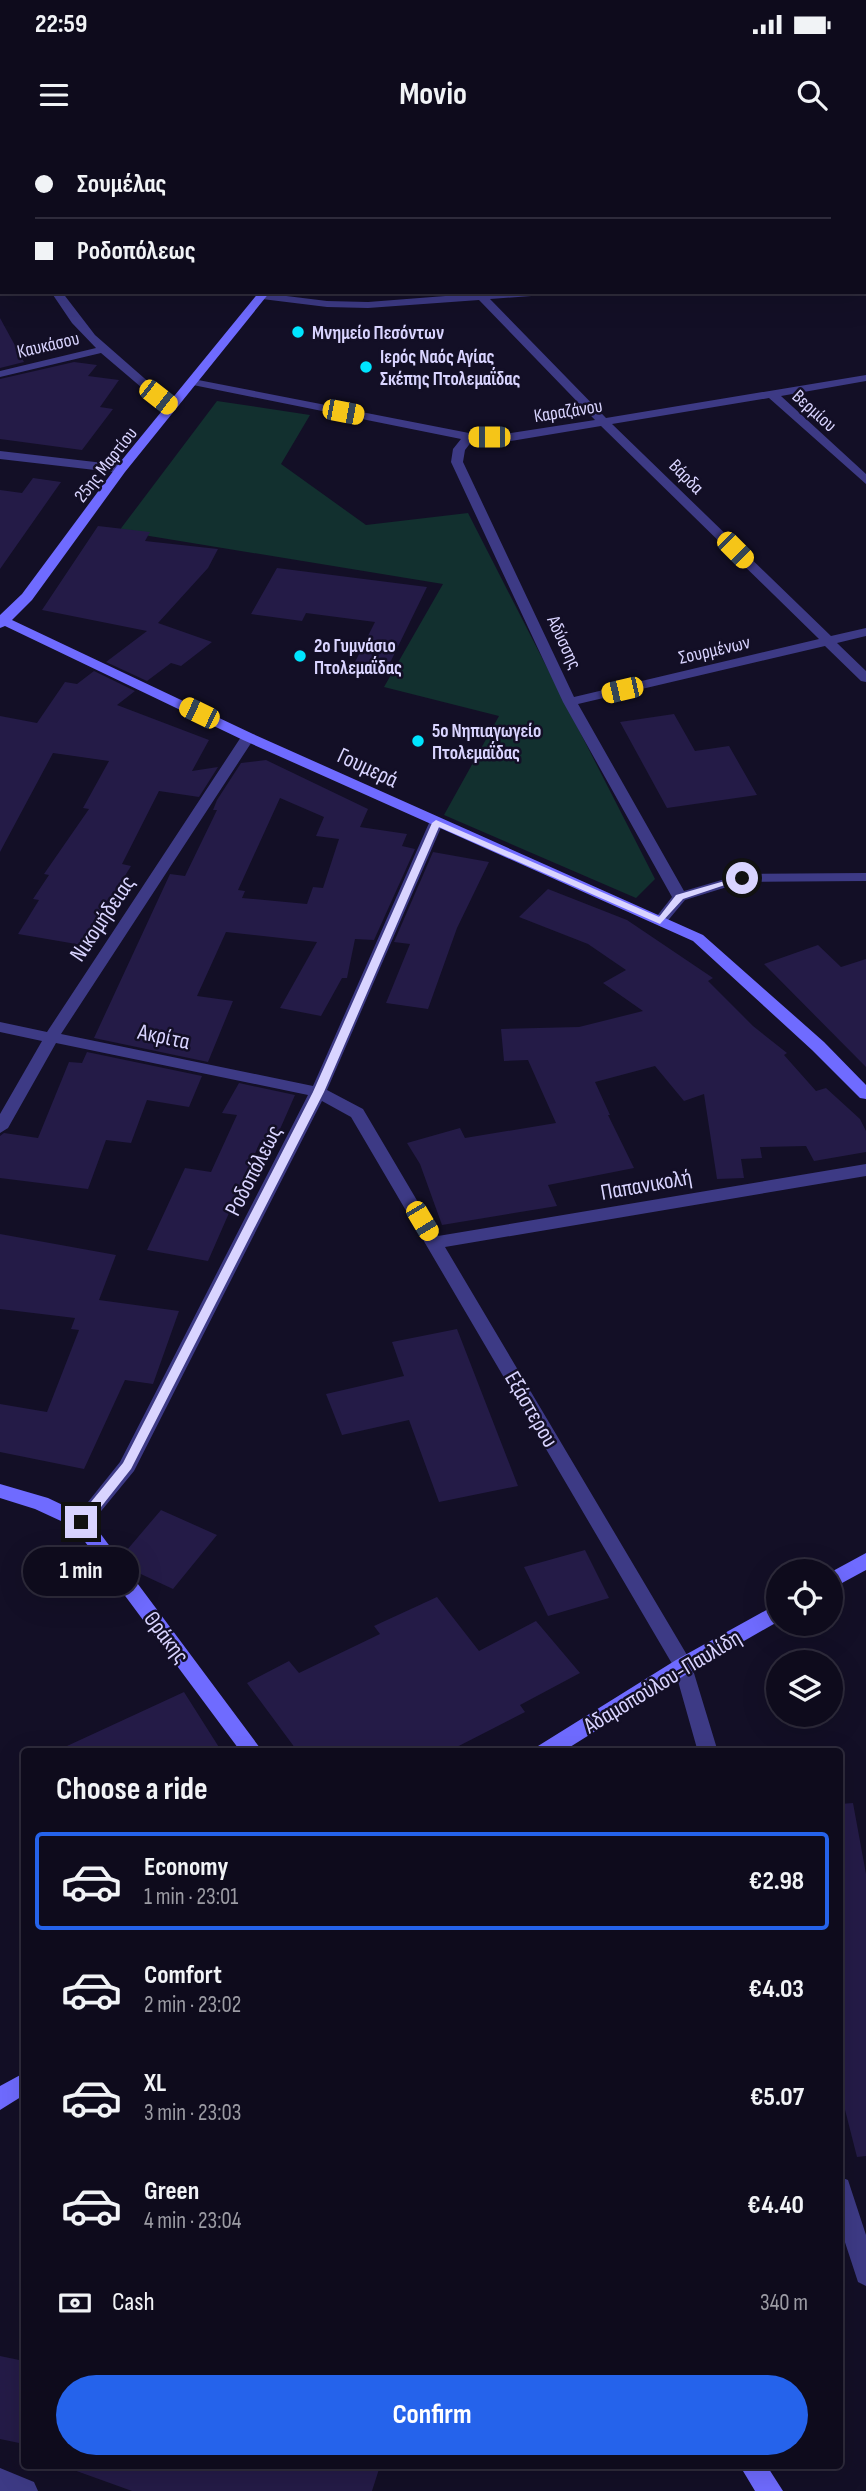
<!DOCTYPE html>
<html lang="en">
<head>
<meta charset="utf-8">
<style>
	body { margin:0; font-family:"Sofia Sans Condensed",sans-serif; background:#171425; color:#f1f3f6; height:100vh; display:flex; flex-direction:column; font-size:26px; white-space:nowrap }
	* { box-sizing:border-box; margin:0 }
	p { font-size:23px; color:#9b9ba3 }
	.icon { flex:none; width:38px; height:38px; fill:none; stroke:currentColor; stroke-width:2; stroke-linecap:round; stroke-linejoin:round }
	.map { position:relative; flex:1; overflow:hidden }
	.sheet { position:absolute; left:21px; top:1608px; width:822px; height:721px; display:flex; flex-direction:column; background:#0e0b1c; border-radius:7px; box-shadow:0 7px 28px #0002,0 0 0 2px #2e2b3b }
	.sheet>* { flex:none }
	.hud { position:absolute; left:0px; top:0px; width:866px; height:154px; box-shadow:0 7px 28px #0002,0 0 0 2px #2e2b3b; display:grid; align-content:center; height:154px; padding:0 35px; background:#0e0b1c }
	.tools { position:absolute; left:766px; top:1419px; display:grid; gap:14px }
	.tools a { display:grid; place-items:center; width:77px; height:77px; border-radius:50%; background:#0e0b1c; box-shadow:0 7px 28px #0002,0 0 0 2px #2e2b3b; font-size:35px }
	.end { position:absolute; width:32px; height:32px; margin:-16px; border:9px solid #d9d4ff; background:#111; box-shadow:0 0 0 4px #111 }
	.from { border-radius:50% }
	.bubble { position:absolute; height:49px; border-radius:24px; background:#0e0b1c; box-shadow:0 7px 28px #0002,0 0 0 2px #2e2b3b; font-size:23px; font-weight:700; line-height:49px; text-align:center }
	.car { position:absolute; width:21px; height:42px; margin:-21px -10px; border-radius:9px; box-shadow:0 0 5px 2px #0007; background:linear-gradient(#f5c518 24%,#345 0 40%,#f5c518 0 76%,#345 0 86%,#f5c518 0) }
	.hud b { display:flex; align-items:center; gap:24px; height:66px; font-size:26px }
	.hud b+b { border-top:2px solid #2e2b3b }
	.hud i { width:18px; height:18px; background:#f1f3f6 }
	ul { padding:0; list-style:none }
	li { display:flex; align-items:center; gap:21px; height:98px; margin:0 14px 10px; padding:0 21px; border:4px solid transparent; border-radius:7px }
	li div { flex:1 }
	li b { display:block; font-size:26px }
	li em { font-style:normal; font-weight:700 }
	li.active { border-color:#2563eb }
	li>.icon { width:63px; height:63px; stroke-width:1.5 }
	h2 { padding:0 35px; font-size:32px; line-height:84px }
	.pay { display:flex; align-items:center; gap:18px; height:77px; padding:0 35px; font-size:26px }
	.pay p { margin-inline-start:auto }
	.cta { display:flex; gap:14px; margin-top:auto; padding:14px 35px }
	.cta a { flex:1; height:80px; border-radius:42px; background:#2563eb; color:#fff; font-size:28px; font-weight:700; line-height:80px; text-align:center }
	.status { display:flex; justify-content:space-between; align-items:center; height:49px; padding:0 35px; background:#0e0b1c; direction:ltr }
	.status svg { height:19px; fill:currentColor }
	header { display:flex; justify-content:space-between; align-items:center; height:91px; padding:0 35px; background:#0e0b1c; font-size:32px; font-weight:700 }
	.map>svg:first-child { display:block }
	.green { fill:#12302f }
	.building { fill:#241b47; fill-rule:evenodd }
	.lines { fill:none; stroke-linecap:round; stroke-linejoin:round }
	.street { fill:#3d3a85; fill-rule:evenodd }
	.secondary { fill:#6f6bff; fill-rule:evenodd }
	.route { fill:#d9d4ff }
	.poi-dot { fill:#00e5ff; stroke:#130f26; stroke-width:2.5 }
	.labels { text-anchor:middle; stroke-width:5; stroke-linejoin:round; paint-order:stroke }
	.far-poi-label { font-size:19px; font-weight:bold; fill:#d9d4ff; stroke:#130f26; text-anchor:start }
	.far-street-label { font-size:19px; fill:#d9d4ff; stroke:#130f26 }
	.street-label { font-size:23px; fill:#d9d4ff; stroke:#130f26 }
</style>
</head>
<body>
<div class="status"><b>22:59</b><svg viewBox="0 0 49 12"><path d="M0 12V9h3v3zM5 12V6h3v6zM10 12V3h3v9zM15 12V0h3v12zM26 1h20v11H26zM47 4h2v5h-2z"/></svg></div>
<header><svg class="icon" aria-label="menu" viewBox="0 0 24 24"><path d="M4 6h16M4 12h16M4 18h16"/></svg>Movio<svg class="icon" aria-label="search" viewBox="0 0 24 24"><circle cx="10" cy="10" r="6"/><path d="M15 15l6 6"/></svg></header>
<div class="map">
<svg width="866" height="2351" viewBox="0 0 866 2351">
	<rect width="100%" height="100%" fill="#130f26"/>
	<!-- green -->
	<path class="green" d="M217 261 310 275 281 324 366 385 468 373 655 739 636 758 444 675 499 576 384 547 443 444 119 391Z"/>
	<!-- building -->
	<path class="building" d="M0 178 24 222 0 228Z
		M74 222 97 225 88 236 119 240 100 267 113 269 82 310 0 299V239Z
		M33 338 61 342 0 429V350L22 353Z
		M98 386 150 392 145 401 218 409 208 428 158 483 212 502 181 526 171 523 147 541 106 522 147 491 42 470Z
		M277 428 427 447 387 529 354 524 375 482 306 473 302 481 251 474Z
		M94 531 135 551 117 565 209 600 192 631 218 627 199 657 159 651 122 724 131 726 82 805 18 794 39 760 33 759 49 735 44 734 89 669 83 668 109 621 53 613 0 712V576L37 583 65 542 77 544Z
		M674 574 695 611 729 606 757 655 667 668 620 582Z
		M266 620 368 669 360 687 407 694 402 706 415 709 374 800 355 799 347 838H342L321 876 280 868 317 802 226 792 197 856 233 861 208 922 94 898 170 734 185 736 217 670H213L217 660 241 623ZM280 658 324 677 316 696 339 699 323 748 313 747 307 764 242 758 245 751 238 750Z
		M433 712 489 722 457 788 428 869 386 863 410 804 394 802Z
		M548 749 627 780 713 838 708 841 753 886 787 913 784 915 816 951 826 948 860 979 866 991V1012L814 1021 806 1006 760 1007 762 1018 741 1019 744 1038 717 1039 704 954 684 961 655 926 595 942 610 975H608L634 1028 548 1045 557 1066 442 1085 420 1024 407 1003 460 988 465 998 556 983 528 920 504 921 501 889 579 887 643 871 603 843 626 830 588 804 519 777Z
		M818 805 841 827 866 819V927L764 824Z
		M87 912 202 936 189 967 147 960 131 1003 106 1000 88 1049 0 1038V996L4 993 38 998 69 922 82 923Z
		M239 943 295 955 273 1005 260 1002 208 1121 147 1110 185 1028 211 1032 237 975 222 973Z
		M0 1094 116 1115 99 1160 179 1171 153 1244 125 1240 84 1329 0 1312V1264L47 1272 79 1190 71 1189 75 1178 0 1169Z
		M457 1189 518 1346 439 1362 409 1280 342 1295 326 1254 404 1236 392 1202Z
		M161 1370 217 1395 173 1449 130 1429 121 1417Z
		M585 1410 609 1458 548 1476 524 1427Z
		M437 1457 479 1511 536 1481 580 1533 520 1565 525 1572 447 1612H298L247 1543 289 1521 299 1533 380 1494 374 1486Z
		M184 1552 222 1612H54Z
		M853 1663 866 1734V2016L857 2017 840 1950V1664Z
		M0 2216 24 2221V2304L0 2299Z
		M72 2326H380L372 2351H132L71 2329Z"/>
	<g class="lines">
		<!-- street -->
		<path class="street" d="M71 0H81L70 2Z
			M864 116H866L864 123Z
			M0 146H2V152H0Z
			M51 152H62L95 195 176 266V270H168L101 213 0 237V231L96 208 72 183Z
			M497 152H550L545 155 490 159 606 278 866 235V241L781 256 866 334V344L769 258 612 284 831 496 866 488V496L837 503 866 531V542L861 541 825 506 578 564 684 751 742 734 866 733V741L743 742 685 760 665 784H655L653 781 672 757 563 562 451 322 453 309 461 299 193 245 187 242 193 239 469 293H511L595 280 479 160 368 168 327 167 262 159 257 156 262 153 327 161 368 162ZM601 286 819 499 574 557 463 322 465 310 472 301H511Z
			M0 311 121 325 127 329 121 333 0 319Z
			M248 593 255 597 61 894 313 946 429 683 436 679 443 683 327 950 363 969 438 1096 866 1024V1036L445 1107 690 1520 718 1612H698L674 1527 351 977 322 961 134 1331 88 1387 81 1389 74 1387 72 1382 120 1322 308 955 56 903 8 988 0 993V974L42 901 0 892V882L47 892 241 597Z
			M840 2037 848 2040 866 2095V2146L858 2142 840 2087Z
			M0 2328 34 2342 38 2351H0Z"/>
		<!-- secondary -->
		<path class="secondary" d="M378 0H392L377 2Z
			M259 152H270L125 332 32 460 12 480 253 594 703 795 824 902 866 945V959L860 958 812 910 693 801 243 600 5 486 0 488V475L22 454 117 326Z
			M0 1344 48 1358 88 1377 263 1612H241L74 1387 35 1369 0 1358Z
			M866 1413V1430L831 1449V1432Z
			M779 1463V1481L690 1532 562 1612H535L538 1606 676 1520Z
			M24 1933V1955L0 1970V1946Z
			M740 2326H767L783 2351H755Z"/>
	</g>
	<!-- route -->
	<path class="route" d="M436 680 659 777 676 755 742 736 746 738 683 759 660 784 439 687 324 952 131 1329 86 1386H77V1379L123 1323 313 952 432 683Z"/>
	<!-- markers -->
	<g class="poi-dot">
		<circle cx="298" cy="192" r="7"/>
		<circle cx="366" cy="227" r="7"/>
		<circle cx="300" cy="516" r="7"/>
		<circle cx="418" cy="601" r="7"/>
	</g>
	<g class="labels">
		<!-- far-poi labels -->
		<g class="far-poi-label">
			<text x="312" y="199">Μνημείο Πεσόντων</text>
			<text x="380" y="223">Ιερός Ναός Αγίας<tspan x="380" dy="22">Σκέπης Πτολεμαΐδας</tspan></text>
			<text x="314" y="512">2ο Γυμνάσιο<tspan x="314" dy="22">Πτολεμαΐδας</tspan></text>
			<text x="432" y="597">5ο Νηπιαγωγείο<tspan x="432" dy="22">Πτολεμαΐδας</tspan></text>
		</g>
		<!-- far-street labels -->
		<g class="far-street-label">
			<text transform="translate(48 204) rotate(-13)" y="7">Καυκάσου</text>
			<text transform="translate(568 270) rotate(-9)" y="7">Καραζάνου</text>
			<text transform="translate(815 270) rotate(42)" y="7">Βερμίου</text>
			<text transform="translate(105 324) rotate(-52)" y="7">25ης Μαρτίου</text>
			<text transform="translate(687 336) rotate(45)" y="7">Βάρδα</text>
			<text transform="translate(565 502) rotate(65)" y="7">Αδύσσης</text>
			<text transform="translate(714 509) rotate(-13)" y="7">Σουρμένων</text>
		</g>
		<!-- street labels -->
		<g class="street-label">
			<text transform="translate(368 627) rotate(25)" y="8">Γουμερά</text>
			<text transform="translate(102 778) rotate(-56)" y="8">Νικομήδειας</text>
			<text transform="translate(164 896) rotate(12)" y="8">Ακρίτα</text>
			<text transform="translate(253 1030) rotate(-63)" y="8">Ροδοπόλεως</text>
			<text transform="translate(646 1044) rotate(-10)" y="8">Παπανικολή</text>
			<text transform="translate(532 1269) rotate(60)" y="8">Εξάστερου</text>
			<text transform="translate(167 1497) rotate(53)" y="8">Θράκης</text>
			<text transform="translate(662 1541) rotate(-31)" y="8">Αδαμοπούλου-Παυλίδη</text>
		</g>
	</g>
</svg>
<div class="tools">
<a><svg class="icon" aria-label="locate" viewBox="0 0 24 24"><circle cx="12" cy="12" r="6"/><path d="M12 2v4M12 18v4M2 12h4M18 12h4"/></svg></a>
<a><svg class="icon" aria-label="layers" viewBox="0 0 24 24"><path d="M12 4l9 5-9 5-9-5zM3 14l9 5 9-5"/></svg></a>
</div>
<i class="end from" style="left:742px;top:738px"></i>
<i class="end" style="left:81px;top:1382px"></i>
<div class="bubble" style="left:23px;top:1407px;width:116px">1 min</div>
<i class="car" style="left:158px;top:257px;rotate:128deg"></i>
<i class="car" style="left:343px;top:272px;rotate:101deg"></i>
<i class="car" style="left:489px;top:297px;rotate:270deg"></i>
<i class="car" style="left:735px;top:410px;rotate:135deg"></i>
<i class="car" style="left:622px;top:550px;rotate:257deg"></i>
<i class="car" style="left:199px;top:573px;rotate:296deg"></i>
<i class="car" style="left:422px;top:1081px;rotate:149deg"></i>
<div class="hud">
<b><i class="from"></i>Σουμέλας</b>
<b><i></i>Ροδοπόλεως</b>
</div>
<section class="sheet">
<h2>Choose a ride</h2>
<ul>
<li class="active"><svg class="icon" aria-label="car" viewBox="0 0 24 24"><path d="M5 17H2v-5l4-1 3-4h7l3 4 3 1v5h-3M9 17h6M6 11h13"/><circle cx="7" cy="17" r="2"/><circle cx="17" cy="17" r="2"/></svg><div><b>Economy</b><p>1 min · 23:01</p></div><em>€2.98</em></li>
<li><svg class="icon" aria-label="car" viewBox="0 0 24 24"><path d="M5 17H2v-5l4-1 3-4h7l3 4 3 1v5h-3M9 17h6M6 11h13"/><circle cx="7" cy="17" r="2"/><circle cx="17" cy="17" r="2"/></svg><div><b>Comfort</b><p>2 min · 23:02</p></div><em>€4.03</em></li>
<li><svg class="icon" aria-label="car" viewBox="0 0 24 24"><path d="M5 17H2v-5l4-1 3-4h7l3 4 3 1v5h-3M9 17h6M6 11h13"/><circle cx="7" cy="17" r="2"/><circle cx="17" cy="17" r="2"/></svg><div><b>XL</b><p>3 min · 23:03</p></div><em>€5.07</em></li>
<li><svg class="icon" aria-label="car" viewBox="0 0 24 24"><path d="M5 17H2v-5l4-1 3-4h7l3 4 3 1v5h-3M9 17h6M6 11h13"/><circle cx="7" cy="17" r="2"/><circle cx="17" cy="17" r="2"/></svg><div><b>Green</b><p>4 min · 23:04</p></div><em>€4.40</em></li>
</ul>
<div class="pay"><svg class="icon" aria-label="cash" viewBox="0 0 24 24"><path d="M3 7h18v10H3z"/><circle cx="12" cy="12" r="2"/></svg>Cash<p>340 m</p></div>
<div class="cta"><a>Confirm</a></div>
</section>
</div>
</body>
</html>
